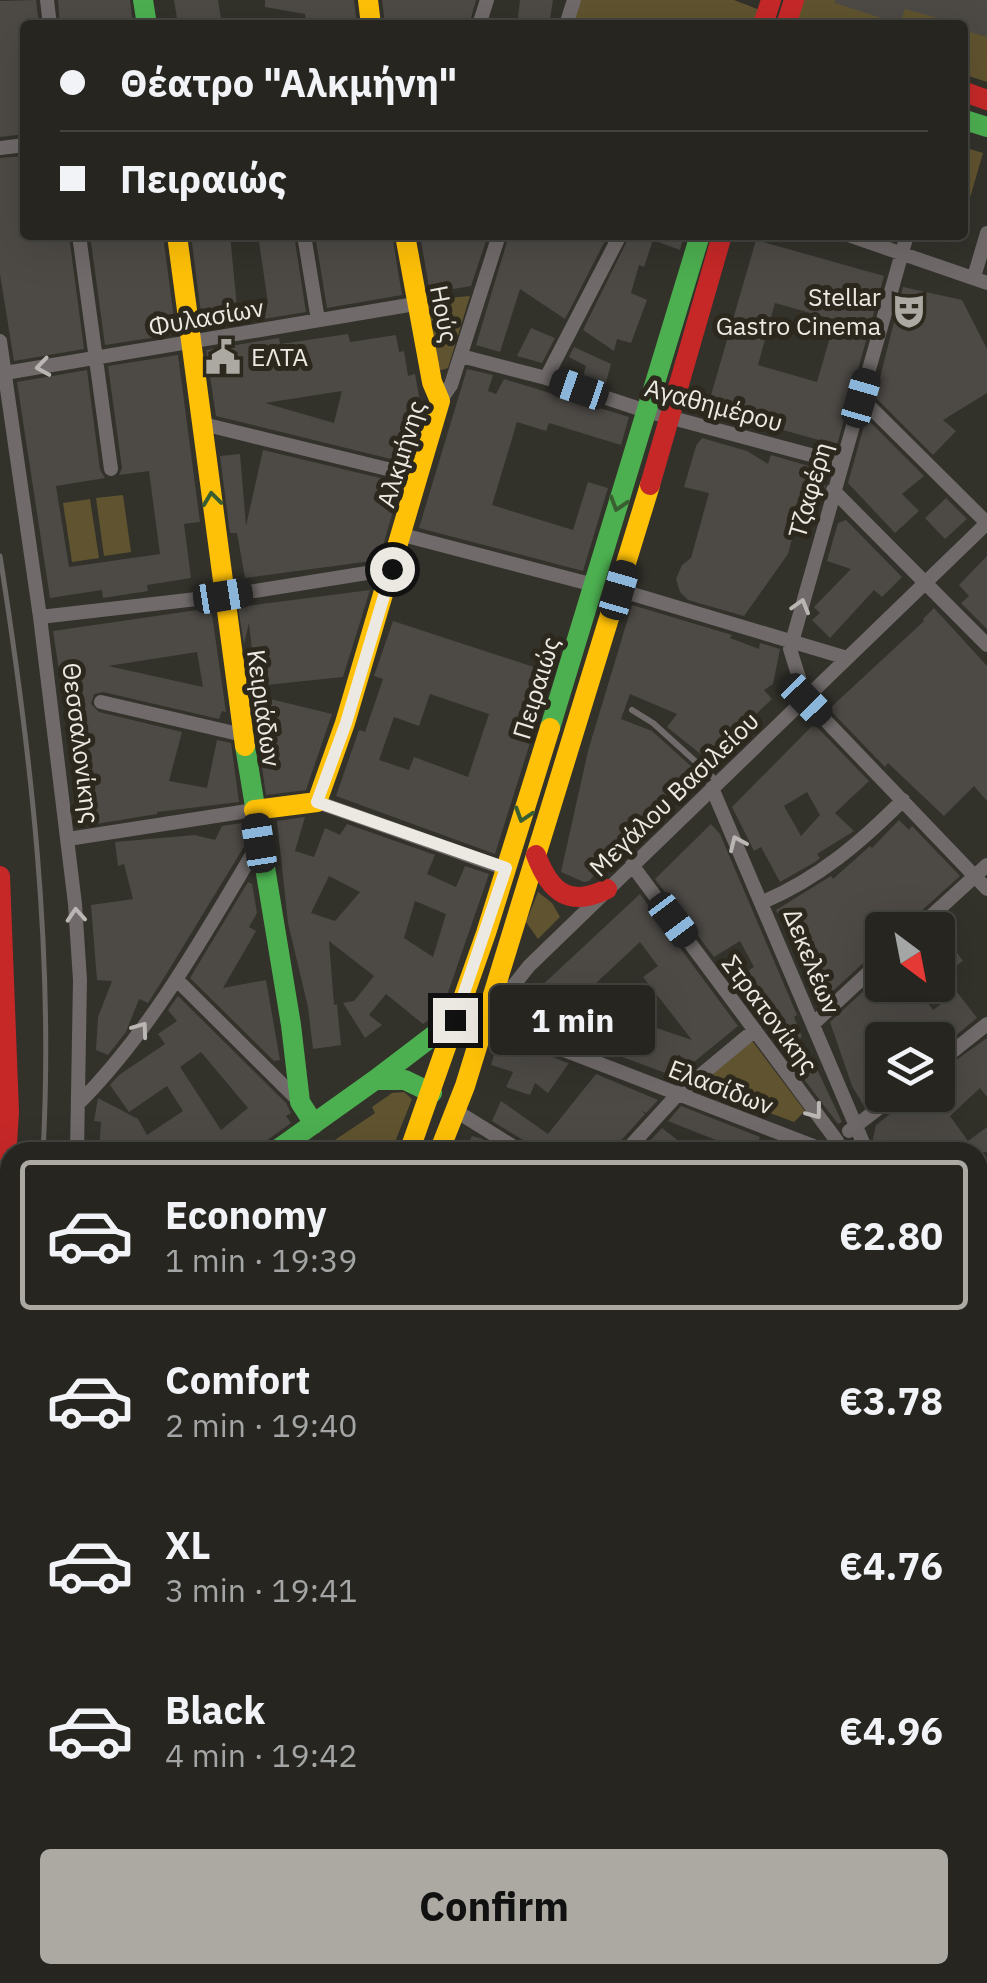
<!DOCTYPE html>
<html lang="en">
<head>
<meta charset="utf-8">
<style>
	body { margin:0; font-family:"IBM Plex Sans",sans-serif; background:#32312d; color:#f1f3f6; height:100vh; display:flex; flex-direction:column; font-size:38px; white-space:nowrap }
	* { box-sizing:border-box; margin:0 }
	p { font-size:32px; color:#a4a5a5 }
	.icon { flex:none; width:55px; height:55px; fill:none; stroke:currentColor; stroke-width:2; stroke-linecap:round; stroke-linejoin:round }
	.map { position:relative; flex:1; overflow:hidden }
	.panel { position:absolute; left:0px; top:1142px; width:988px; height:842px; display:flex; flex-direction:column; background:#262520; border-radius:30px 30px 0 0; box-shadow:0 10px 40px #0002,0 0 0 2px #42423e }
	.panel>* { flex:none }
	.top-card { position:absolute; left:20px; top:20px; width:948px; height:220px; border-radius:10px; box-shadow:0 10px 40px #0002,0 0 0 2px #42423e; display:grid; align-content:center; height:220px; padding:0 40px; background:#262520 }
	.needle { width:65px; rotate:148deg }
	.buttons { position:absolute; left:865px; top:912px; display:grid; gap:20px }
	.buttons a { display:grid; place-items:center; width:90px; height:90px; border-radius:10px; background:#262520; box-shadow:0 10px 40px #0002,0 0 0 2px #42423e; font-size:50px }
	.end { position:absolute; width:45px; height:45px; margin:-22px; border:12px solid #ece9e3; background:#111; box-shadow:0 0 0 5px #111 }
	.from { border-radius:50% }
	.bubble { position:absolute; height:70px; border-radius:10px; background:#262520; box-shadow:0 10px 40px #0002,0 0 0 2px #42423e; font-size:32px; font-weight:700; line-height:70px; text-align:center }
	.car { position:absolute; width:30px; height:60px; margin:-30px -15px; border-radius:12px; box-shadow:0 0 8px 2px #0007; background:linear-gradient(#222 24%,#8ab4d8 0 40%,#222 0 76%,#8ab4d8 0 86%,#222 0) }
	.top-card b { display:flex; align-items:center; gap:35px; height:95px; font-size:38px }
	.top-card b+b { border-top:2px solid #42423e }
	.top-card i { width:25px; height:25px; background:#f1f3f6 }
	ul { padding:18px 0 0; list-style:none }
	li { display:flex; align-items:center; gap:30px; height:150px; margin:0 20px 15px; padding:0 20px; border:5px solid transparent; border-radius:10px }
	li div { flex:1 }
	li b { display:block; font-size:38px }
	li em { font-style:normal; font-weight:700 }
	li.selected { border-color:#aba9a2 }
	li>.icon { width:90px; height:90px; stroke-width:1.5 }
	.cta { display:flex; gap:20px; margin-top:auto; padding:20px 40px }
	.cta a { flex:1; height:115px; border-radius:10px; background:#aba9a2; color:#111; font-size:40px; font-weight:700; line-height:115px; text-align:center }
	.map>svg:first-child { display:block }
	.green { fill:#60532f }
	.building { fill:#4d4a46; fill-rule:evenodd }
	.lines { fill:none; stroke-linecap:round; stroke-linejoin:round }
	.lane { stroke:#706a6a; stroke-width:6 }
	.street { stroke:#706a6a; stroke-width:14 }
	.fast { stroke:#4caf50; stroke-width:20 }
	.slow { stroke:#ffc107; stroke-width:20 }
	.jam { stroke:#c62828; stroke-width:20 }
	.rail { stroke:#696663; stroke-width:5 }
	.oneway { stroke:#bab6b3 }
	.oneway2 { stroke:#395e31 }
	.route { stroke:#ece9e3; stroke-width:12 }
	.labels { text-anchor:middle; stroke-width:10; stroke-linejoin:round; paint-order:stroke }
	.poi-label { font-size:25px; fill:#ece9e3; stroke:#2c281d; text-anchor:end }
	.street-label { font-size:25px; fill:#ece9e3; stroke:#2c281d }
</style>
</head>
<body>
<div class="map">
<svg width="987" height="1983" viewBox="0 0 987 1983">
	<rect width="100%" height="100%" fill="#32312a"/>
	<!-- green -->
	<path class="green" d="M574 0H734L760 10 756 25H566Z
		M803 0H987V82L963 74 962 25H820L798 18Z
		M963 147 983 153 963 222 962 147Z
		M470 296 448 368 438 371 426 300Z
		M123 495 131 552 104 556 96 498Z
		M90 499 99 558 72 562 63 503Z
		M538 892 552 903 560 917 538 939 526 922Z
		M744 1030 805 1111 794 1122 684 1081Z
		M404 1092 412 1099 391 1152H317L375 1113 372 1107 392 1093Z
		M2 1319 10 1320V1381L0 1385Z
		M0 1599 10 1602V1727H0Z
		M0 1733H10V1806L0 1818Z"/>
	<!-- building -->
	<path class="building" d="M36 0 39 25H25V134L0 137V1Z
		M58 0H130L133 25H60Z
		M174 0H218L222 25H178Z
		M265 0H354L357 25 306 23 305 14 265 7Z
		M382 0H476L469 25H385Z
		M520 0H553L549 25H517Z
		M835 0H987V37L973 33 962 25 905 9 900 24 835 3Z
		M25 156V235H69L84 349 14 361 0 274V158Z
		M90 235H163L176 334 105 345Z
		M191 235H230L237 307 268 303 258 235H294L306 312 203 329Z
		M315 235H392L402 295 327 308Z
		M420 235H488L471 286 430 293Z
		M509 235H608L565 319 520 289 500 352 476 345Z
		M630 235H684L680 250 653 240 644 267 639 265 631 293 647 300 631 343 617 339 614 351 583 330Z
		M756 240 884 276 837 445 707 409ZM775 303 835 320 817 382 758 365Z
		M903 287 962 300 987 349V393L943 420 956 431 933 455 875 397Z
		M531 328 555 338 542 363 517 356Z
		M348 334 350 342 396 335 399 352 404 351 408 376 415 374 422 413 407 463 216 416 206 350 279 338 280 344ZM342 391 334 423 265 403Z
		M574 347 611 364 605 386 582 379 586 366 569 357Z
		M178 355 200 522 184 524 191 578 147 585 148 591 103 598 102 590 50 598 17 382 87 370 100 470 105 478 56 486 69 567 160 554 149 471 119 475 122 468 108 366Z
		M467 369 493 375 488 391 496 394 504 379 629 417 621 445 549 423 546 431 517 422 492 505 573 530 588 482 608 488 583 571 419 528Z
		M869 421 924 476 902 494 919 511 895 533 848 483 865 422Z
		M702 438 747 451 768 464 771 455 829 472 816 517 799 512 788 554 744 616 688 600 680 592 676 579 682 565 691 558 709 493 684 487 696 446Z
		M263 450 401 483 379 560 245 578 237 533H230L220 456 240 454 246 526Z
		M946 498 967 519 945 539 925 518Z
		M846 520 902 577 882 597 874 590 830 638 812 620 820 613 814 607 851 569 827 561 838 523Z
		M987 556V629L961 603 969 596 959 585Z
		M370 590 343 677 256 686 249 623 244 644 238 607Z
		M632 605 732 635 730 638 759 649 760 643 780 649 773 684 764 690 772 699 708 760 667 727 677 714 630 694 621 719 652 731 693 768 589 881 584 882 561 872 588 751Z
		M211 608 226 712 222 711 219 719 103 692 94 694 91 704 99 712 182 732 169 781 207 788 217 740 231 743 239 802 157 812V814L83 826 53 631ZM197 652 203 687 108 666Z
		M934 608 987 666V801L974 786 944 816 888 763 885 767 829 709 924 621 923 619Z
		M393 621 552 673 495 854 336 796 359 730 365 732 383 679 374 676ZM430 694 489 714 468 777 414 757 409 770 379 760 394 717 419 726Z
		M258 696 332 714 306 790 266 795 259 746H264Z
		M814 724 869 781 835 813 854 831 817 854 820 858 815 862 780 882 761 847 754 851 732 807ZM807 792 820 815 801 836 784 806Z
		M305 817 295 851 314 857 325 828 340 835 347 824 435 855 427 874 456 887 465 866 489 874 442 1010 423 1024 386 994 369 1015 382 1025 365 1038 343 1003 354 1001 374 976 329 941 334 1005 337 1004 341 1045 313 1049 308 1007 288 923 277 821ZM329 876 360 892 335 921 311 913ZM415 901 446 914 433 957 404 938Z
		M899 820 909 830 912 826 960 876 909 922 906 930H882V950L875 952 820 1003 776 910 831 876 833 879 870 846 872 848Z
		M242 823 245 845 167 973 148 1003 139 999 126 1032 108 1055 96 1050 98 1017 112 981 97 980 91 905 133 899 124 864 118 866 115 842 195 835 215 840 222 826Z
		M711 824 720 834 797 1015 794 1017 802 1037 783 1048 732 981 754 967 740 941 714 957 655 879Z
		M248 882 252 884 257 913 249 927 256 931 223 988 266 980 280 1060 274 1061 190 978Z
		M640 894 738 1026 689 1066 679 1054 671 1075 530 1023 534 1017 522 1004ZM640 942 658 966 643 977 692 1040 651 1026 647 1038 613 1027 618 1013 578 1000Z
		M937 925 963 961 943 975 938 967V930H932Z
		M882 974V985H914L933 1010 957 992 977 1018 938 1050V1040H882V1092L864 1106 852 1086 830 1022Z
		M178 996 286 1103 291 1113 286 1116 291 1123 251 1152H99L101 1122 94 1121 98 1098 138 1119 147 1135 183 1111 167 1086 129 1112 110 1085 119 1075 165 1044 158 1034 177 1021 168 1010ZM201 1052 248 1108 221 1130 180 1067Z
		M500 1037 568 1063H569L548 1093 535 1083 530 1095 506 1087 513 1072 491 1065Z
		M987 1038V1097L980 1088 950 1116 968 1141 987 1127V1152H878L873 1138 876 1125 914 1095H938V1073Z
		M815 1065 842 1122 838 1124 800 1074Z
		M596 1074 658 1100 646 1113 641 1111 645 1114 617 1145 615 1152H532L528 1143 492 1121 501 1101 548 1134Z
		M681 1106 760 1137 754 1152H728L731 1146 668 1121Z
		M662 1128 693 1152H639Z
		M472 1136 482 1139 503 1152H464Z"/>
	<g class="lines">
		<!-- lane -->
		<path class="lane" d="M632 710 653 723 717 781
			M500 1975 501 1983
			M60 1983 61 1982
			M165 1983 178 1975"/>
		<!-- street -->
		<path class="street" d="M47 0 50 25
			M479 25 487 0
			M566 25 574 0
			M0 148 25 145
			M79 235 111 469
			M304 235 318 320
			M848 235 987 283
			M907 235 790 649 806 700 987 889
			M974 277 987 233
			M0 341 40 617 75 904 80 980 77 1152
			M461 356 546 378 646 411 841 463
			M5 373 415 304
			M546 378 620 235
			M861 398 987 523
			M440 401 451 385 499 235
			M203 424 420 477
			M833 490 987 645
			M403 535 594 585
			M619 590 847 658
			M40 617 223 596 392 569
			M101 702 243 735
			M712 788 867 1152
			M317 802 506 869
			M68 839 254 810
			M632 865 837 1141
			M763 902C819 878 860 843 903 800
			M916 930 987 865
			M177 980 299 1101
			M813 1024 882 960
			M938 1063 987 1024
			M78 1104C153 1029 205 933 259 843
			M456 1111 522 1152
			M849 1131 896 1095
			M625 1152 678 1094 755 1030
			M829 1152 486 1020 529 966 987 523
			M978 1187 987 1180
			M978 1210 987 1213
			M978 1354 987 1350
			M978 1410 987 1433
			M0 1535 10 1507
			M978 1578 987 1577
			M978 1678 987 1674
			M978 1816 987 1813
			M0 1868 10 1873
			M0 1901H1
			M298 1975 300 1983
			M611 1975 612 1983
			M849 1975 852 1983
			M890 1975 891 1983
			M257 1983 277 1975
			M985 1983H987"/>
		<!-- fast -->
		<path class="fast" d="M143 0 147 25
			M962 119 987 127
			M550 728 700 235
			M245 746 291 1025 300 1102 314 1124
			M375 1080 455 1019
			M274 1152 375 1080H405L432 1093
			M0 1410 10 1428
			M0 1978 10 1953
			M24 1983 28 1975"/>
		<!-- slow -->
		<path class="slow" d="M368 0 371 25
			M177 235 245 746
			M254 810 317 802 345 723 440 401 432 382 405 235
			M409 1152 486 933 550 728
			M439 1152 465 1086 650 485
			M0 1294 10 1293"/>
		<!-- jam -->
		<path class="jam" d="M763 25 771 0
			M786 25 794 0
			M962 91 987 100
			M650 485 722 235
			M536 855C550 892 569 908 607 889
			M0 876 9 1112 0 1251"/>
		<!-- rail -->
		<path class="rail" d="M0 556C31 753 54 953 43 1152
			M0 1373 10 1330
			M0 1411 10 1372"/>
	</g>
	<!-- one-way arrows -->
	<defs><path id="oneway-chevron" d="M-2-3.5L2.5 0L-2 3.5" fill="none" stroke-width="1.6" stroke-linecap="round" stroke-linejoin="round" transform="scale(2.5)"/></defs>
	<g class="oneway">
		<use href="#oneway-chevron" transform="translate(43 367) rotate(171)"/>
		<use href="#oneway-chevron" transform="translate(801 606) rotate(-74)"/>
		<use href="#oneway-chevron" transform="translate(737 843) rotate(-114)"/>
		<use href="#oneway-chevron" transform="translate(76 915) rotate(-94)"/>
		<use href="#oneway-chevron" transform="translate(141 1029) rotate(-54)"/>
		<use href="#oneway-chevron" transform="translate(815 1112) rotate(53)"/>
	</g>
	<g class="oneway2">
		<use href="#oneway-chevron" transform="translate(212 499) rotate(-97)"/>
		<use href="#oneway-chevron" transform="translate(618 504) rotate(107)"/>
		<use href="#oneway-chevron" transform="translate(523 815) rotate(108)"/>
	</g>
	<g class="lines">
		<!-- route -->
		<path class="route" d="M392 569 346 723 317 802 506 868 455 1020"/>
	</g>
	<!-- icons -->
	<defs>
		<symbol id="theatre-bare" viewBox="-9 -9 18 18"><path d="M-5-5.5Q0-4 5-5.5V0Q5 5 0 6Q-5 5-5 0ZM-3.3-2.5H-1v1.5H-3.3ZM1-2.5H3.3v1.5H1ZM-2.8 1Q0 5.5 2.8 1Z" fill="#aba9a2" stroke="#2c281d" stroke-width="2.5" paint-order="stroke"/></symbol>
		<symbol id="civic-bare" viewBox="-9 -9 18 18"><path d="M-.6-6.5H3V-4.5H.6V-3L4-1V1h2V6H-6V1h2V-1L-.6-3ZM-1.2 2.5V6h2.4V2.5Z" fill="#aba9a2" stroke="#2c281d" stroke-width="2.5" paint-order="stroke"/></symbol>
	</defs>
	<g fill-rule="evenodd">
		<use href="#theatre-bare" x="884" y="286" width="50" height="50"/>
		<use href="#civic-bare" x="198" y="332" width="50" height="50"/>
	</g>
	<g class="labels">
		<!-- poi labels -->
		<g class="poi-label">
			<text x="881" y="306">Stellar<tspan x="881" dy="29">Gastro Cinema</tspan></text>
			<text x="251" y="366" text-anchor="start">ΕΛΤΑ</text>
		</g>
		<!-- street labels -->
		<g class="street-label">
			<text transform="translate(444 314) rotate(79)" y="9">Ηούς</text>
			<text transform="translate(206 317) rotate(-10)" y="9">Φυλασίων</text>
			<text transform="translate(714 405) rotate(15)" y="9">Αγαθημέρου</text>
			<text transform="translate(401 454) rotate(-73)" y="9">Αλκμήνης</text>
			<text transform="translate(810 490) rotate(-74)" y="9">Τζαφέρη</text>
			<text transform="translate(536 688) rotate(-73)" y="9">Πειραιώς</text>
			<text transform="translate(264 708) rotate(82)" y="9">Κειριάδων</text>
			<text transform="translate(81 743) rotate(83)" y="9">Θεσσαλονίκης</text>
			<text transform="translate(674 794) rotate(-44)" y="9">Μεγάλου Βασιλείου</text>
			<text transform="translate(812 961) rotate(68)" y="9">Δεκελέων</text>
			<text transform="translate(770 1014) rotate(53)" y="9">Στρατονίκης</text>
			<text transform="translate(721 1087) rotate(21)" y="9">Ελασίδων</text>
		</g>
	</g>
</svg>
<div class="buttons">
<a><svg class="needle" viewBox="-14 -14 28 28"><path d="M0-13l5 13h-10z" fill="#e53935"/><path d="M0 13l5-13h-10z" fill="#a4a5a5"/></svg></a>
<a><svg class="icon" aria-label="layers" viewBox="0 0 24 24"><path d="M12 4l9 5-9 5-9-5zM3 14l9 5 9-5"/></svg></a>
</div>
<i class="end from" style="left:392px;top:569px"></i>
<i class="end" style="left:455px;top:1020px"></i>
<div class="bubble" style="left:490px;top:985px;width:165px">1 min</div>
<i class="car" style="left:579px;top:389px;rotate:289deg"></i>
<i class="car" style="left:861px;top:398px;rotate:16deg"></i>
<i class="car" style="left:619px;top:590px;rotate:16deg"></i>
<i class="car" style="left:223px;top:596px;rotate:81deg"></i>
<i class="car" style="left:806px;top:700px;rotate:136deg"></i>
<i class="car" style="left:259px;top:843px;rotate:351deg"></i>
<i class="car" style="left:673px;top:920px;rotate:143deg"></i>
<div class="top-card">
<b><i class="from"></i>Θέατρο &quot;Αλκμήνη&quot;</b>
<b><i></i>Πειραιώς</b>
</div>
<section class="panel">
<ul>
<li class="selected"><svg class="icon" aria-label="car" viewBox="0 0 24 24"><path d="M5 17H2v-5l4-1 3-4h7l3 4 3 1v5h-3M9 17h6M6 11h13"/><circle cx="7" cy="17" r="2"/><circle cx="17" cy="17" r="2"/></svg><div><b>Economy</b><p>1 min · 19:39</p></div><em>€2.80</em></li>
<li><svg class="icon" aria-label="car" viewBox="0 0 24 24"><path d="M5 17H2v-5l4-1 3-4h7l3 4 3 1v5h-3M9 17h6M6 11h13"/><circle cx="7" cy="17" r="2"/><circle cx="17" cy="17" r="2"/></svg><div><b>Comfort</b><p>2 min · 19:40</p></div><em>€3.78</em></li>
<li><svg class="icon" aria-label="car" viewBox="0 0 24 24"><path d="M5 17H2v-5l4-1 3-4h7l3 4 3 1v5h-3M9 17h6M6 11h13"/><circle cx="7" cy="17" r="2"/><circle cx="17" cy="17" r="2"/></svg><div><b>XL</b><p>3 min · 19:41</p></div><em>€4.76</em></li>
<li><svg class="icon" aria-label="car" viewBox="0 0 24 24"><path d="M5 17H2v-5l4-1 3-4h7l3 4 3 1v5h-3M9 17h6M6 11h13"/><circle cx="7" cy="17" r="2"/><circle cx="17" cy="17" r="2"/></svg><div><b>Black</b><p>4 min · 19:42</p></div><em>€4.96</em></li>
</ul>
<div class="cta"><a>Confirm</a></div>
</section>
</div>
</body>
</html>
